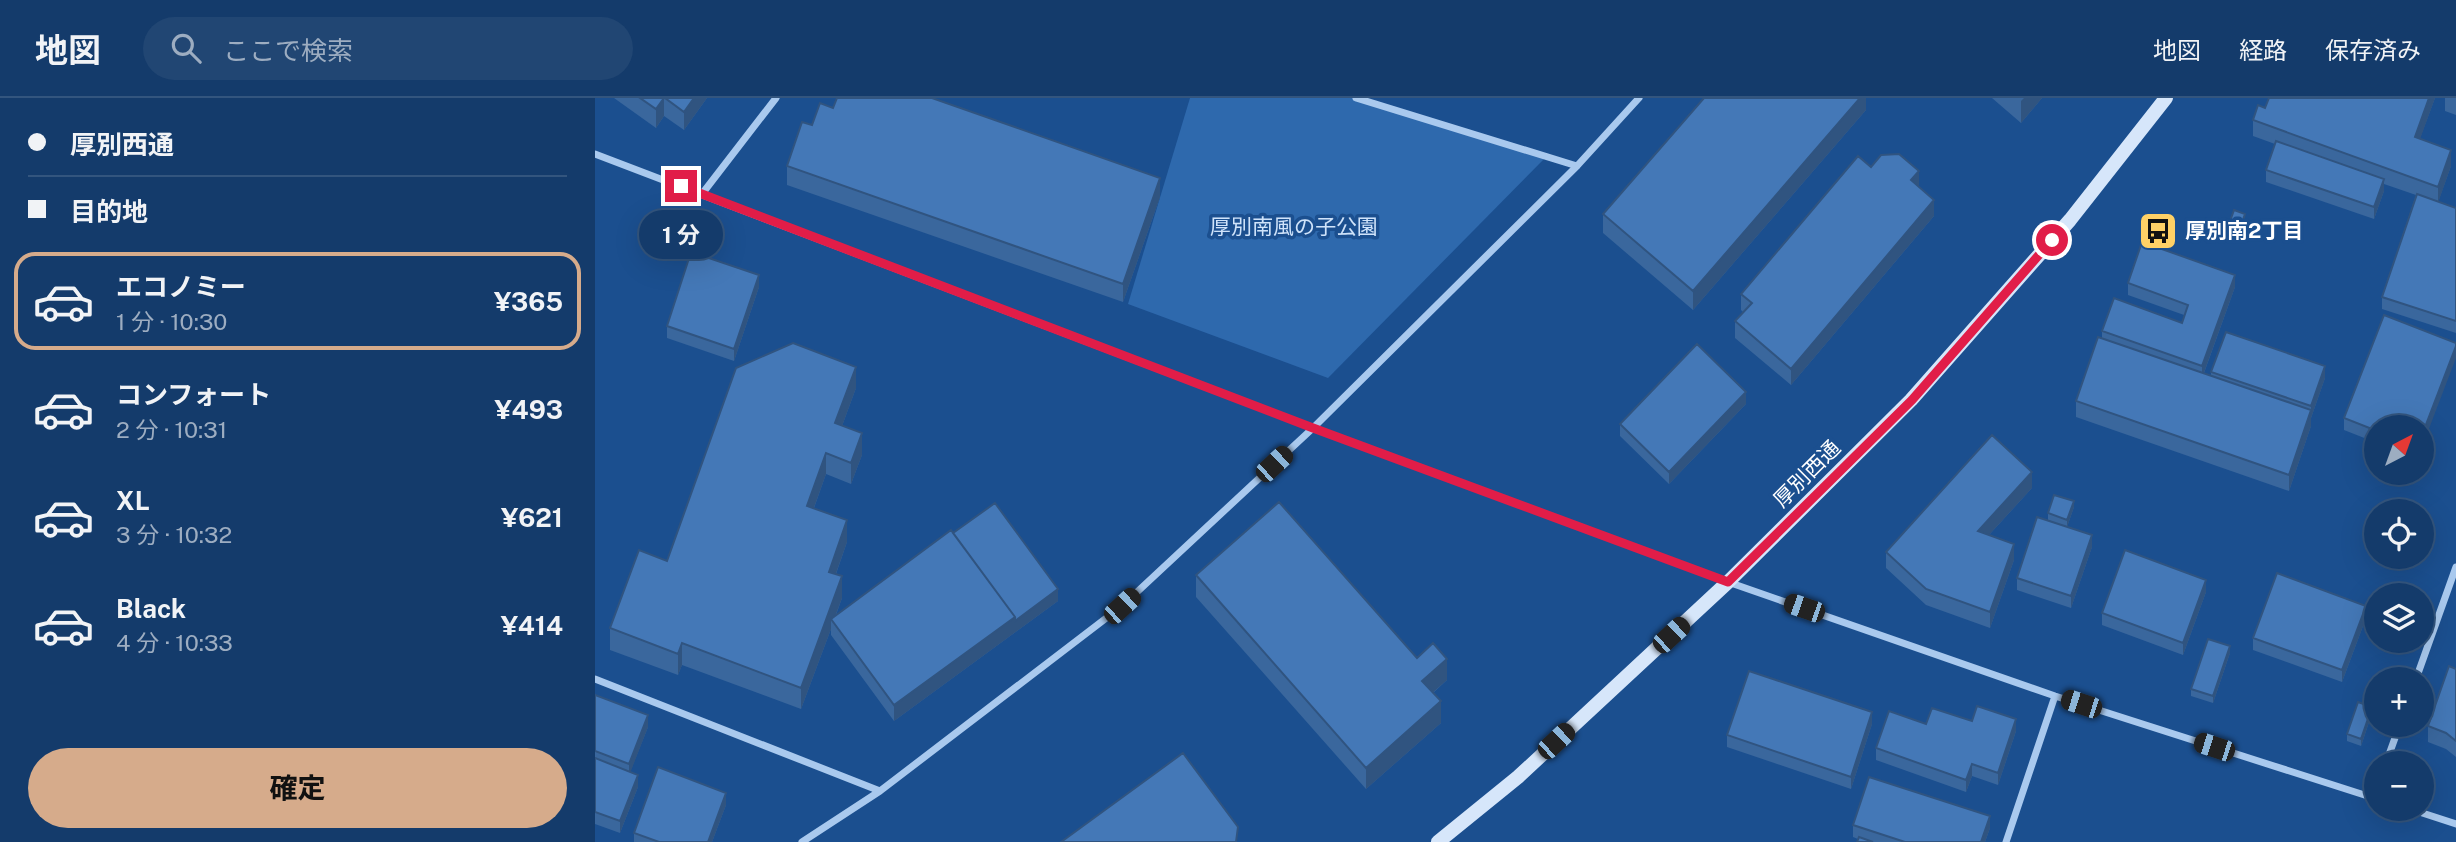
<!DOCTYPE html>
<html lang="ja">
<head>
<meta charset="utf-8">
<style>
	body { margin:0; font-family:"Public Sans","Noto Sans JP",sans-serif; background:#214673; color:#f1f3f6; height:100vh; display:flex; flex-direction:column; font-size:26px; white-space:nowrap }
	* { box-sizing:border-box; margin:0 }
	p { font-size:23px; color:#9dadc1 }
	.icon { flex:none; width:38px; height:38px; fill:none; stroke:currentColor; stroke-width:2; stroke-linecap:round; stroke-linejoin:round }
	.map { position:relative; flex:1; overflow:hidden }
	.panel { display:flex; flex-direction:column; background:#143b6b; width:595px }
	.panel>* { flex:none }
	.banner { display:grid; align-content:center; height:154px; padding:0 28px; background:#143b6b }
	.needle { width:46px; rotate:41deg }
	.fabs { position:absolute; left:1769px; top:317px; display:grid; gap:14px }
	.fabs a { display:grid; place-items:center; width:70px; height:70px; border-radius:50%; background:#143b6b; box-shadow:0 7px 28px #0002,0 0 0 2px #33557e; font-size:35px }
	.end { position:absolute; width:32px; height:32px; margin:-16px; border:9px solid #e11d48; background:#fff; box-shadow:0 0 0 4px #fff }
	.from { border-radius:50% }
	.bubble { position:absolute; height:49px; border-radius:24px; background:#143b6b; box-shadow:0 7px 28px #0002,0 0 0 2px #33557e; font-size:23px; font-weight:700; line-height:49px; text-align:center }
	.car { position:absolute; width:21px; height:42px; margin:-21px -10px; border-radius:9px; box-shadow:0 0 5px 2px #0007; background:linear-gradient(#222 24%,#8ab4d8 0 40%,#222 0 76%,#8ab4d8 0 86%,#222 0) }
	.banner b { display:flex; align-items:center; gap:24px; height:66px; font-size:26px }
	.banner b+b { border-top:2px solid #33557e }
	.banner i { width:18px; height:18px; background:#f1f3f6 }
	ul { padding:0; list-style:none }
	li { display:flex; align-items:center; gap:21px; height:98px; margin:0 14px 10px; padding:0 14px; border:4px solid transparent; border-radius:21px }
	li div { flex:1 }
	li b { display:block; font-size:26px }
	li em { font-style:normal; font-weight:700 }
	li.selected { border-color:#d6ab8b }
	li>.icon { width:63px; height:63px; stroke-width:1.5 }
	.action { display:flex; gap:14px; margin-top:auto; padding:14px 28px }
	.action a { flex:1; height:80px; border-radius:42px; background:#d6ab8b; color:#111; font-size:28px; font-weight:700; line-height:80px; text-align:center }
	header { display:flex; align-items:center; gap:42px; box-sizing:border-box; height:98px; padding:0 35px; background:#143b6b; border-bottom:2px solid #33557e }
	header strong { font-size:33px }
	nav { display:flex; gap:38px; margin-inline-start:auto; font-size:24px }
	.search { width:490px; height:63px; background:#214673; display:flex; align-items:center; gap:18px; box-sizing:border-box; padding:0 24px; border-radius:38px; color:#9dadc1; font-size:26px }
	main { display:flex; flex:1; min-height:0 }
	.map>svg:first-child { display:block }
	.green { fill:#2e69ad }
	.lines { fill:none; stroke-linecap:round; stroke-linejoin:round }
	.street { stroke:#a9c9ee; stroke-width:7 }
	.secondary { stroke:#d6e6fa; stroke-width:14 }
	.wall { fill:#3a679d }
	.shaded-wall { fill:#305480 }
	.building { fill:#4478b7; stroke:#305480; stroke-width:2 }
	.route { stroke:#e11d48; stroke-width:9 }
	.labels { text-anchor:middle; stroke-width:7; stroke-linejoin:round; paint-order:stroke }
	.park-label { font-size:21px; fill:#cfe3fa; stroke:#1b4f8f }
	.poi-label { font-size:21px; font-weight:bold; fill:#fff; stroke:#1b4f8f; text-anchor:start }
	.street-label { font-size:21px; fill:#fff; stroke:#1b4f8f }
</style>
</head>
<body>
<header>
<strong>地図</strong>
<div class="search"><svg class="icon" aria-label="search" viewBox="0 0 24 24"><circle cx="10" cy="10" r="6"/><path d="M15 15l6 6"/></svg>ここで検索</div>
<nav><a>地図</a><a>経路</a><a>保存済み</a></nav>
</header>
<main>
<section class="panel">
<div class="banner">
<b><i class="from"></i>厚別西通</b>
<b><i></i>目的地</b>
</div>
<ul>
<li class="selected"><svg class="icon" aria-label="car" viewBox="0 0 24 24"><path d="M5 17H2v-5l4-1 3-4h7l3 4 3 1v5h-3M9 17h6M6 11h13"/><circle cx="7" cy="17" r="2"/><circle cx="17" cy="17" r="2"/></svg><div><b>エコノミー</b><p>1 分 · 10:30</p></div><em>¥365</em></li>
<li><svg class="icon" aria-label="car" viewBox="0 0 24 24"><path d="M5 17H2v-5l4-1 3-4h7l3 4 3 1v5h-3M9 17h6M6 11h13"/><circle cx="7" cy="17" r="2"/><circle cx="17" cy="17" r="2"/></svg><div><b>コンフォート</b><p>2 分 · 10:31</p></div><em>¥493</em></li>
<li><svg class="icon" aria-label="car" viewBox="0 0 24 24"><path d="M5 17H2v-5l4-1 3-4h7l3 4 3 1v5h-3M9 17h6M6 11h13"/><circle cx="7" cy="17" r="2"/><circle cx="17" cy="17" r="2"/></svg><div><b>XL</b><p>3 分 · 10:32</p></div><em>¥621</em></li>
<li><svg class="icon" aria-label="car" viewBox="0 0 24 24"><path d="M5 17H2v-5l4-1 3-4h7l3 4 3 1v5h-3M9 17h6M6 11h13"/><circle cx="7" cy="17" r="2"/><circle cx="17" cy="17" r="2"/></svg><div><b>Black</b><p>4 分 · 10:33</p></div><em>¥414</em></li>
</ul>
<div class="action"><a>確定</a></div>
</section>
<div class="map">
<svg width="1861" height="744" viewBox="0 0 1861 744">
	<rect width="100%" height="100%" fill="#1b4f8f"/>
	<!-- green -->
	<path class="green" d="M595 0H761L951 59 733 280 533 206Z"/>
	<g class="lines">
		<!-- street -->
		<path class="street" d="M761 0 982 68
			M0 56 718 330 1133 484 1460 598 1782 701
			M107 96 181 0
			M0 581 285 693
			M1821 581 1861 469
			M1791 665 1805 626
			M1812 710 1861 726
			M207 744 285 693 527 508 718 330 982 68 1044 0
			M1411 744 1460 598"/>
		<!-- secondary -->
		<path class="secondary" d="M843 744 923 679 1133 484 1316 302 1475 122 1571 0"/>
	</g>
	<!-- wall -->
	<path class="wall" d="M19 0H112L89 32 69 18 61 30Z
		M1271 0V12L1098 212 1008 135V116Z
		M1397 0H1447L1426 25Z
		M1674 0H1840L1825 40 1856 68 1843 104 1861 110V235L1787 211V199L1821 97 1789 86V93L1779 121 1671 84V72L1680 46 1658 38V22L1670 10Z
		M1850 0H1861V17L1850 13Z
		M217 27 565 99 528 204 192 87V68Z
		M1276 69 1324 89 1339 118 1196 287 1140 240V223L1148 214 1146 212V196Z
		M1650 123 1643 143 1632 138V132Z
		M1533 185 1640 189 1609 275 1616 278V274L1730 280 1716 320V328L1694 393 1481 319V303L1507 240V233L1587 225 1589 217 1533 197Z
		M164 189 139 263 72 240V228Z
		M261 290 247 328 267 357 256 386 231 376 219 410 252 444 241 476 247 500 241 517 358 435 463 503 299 623 236 537V531L206 611 87 567 83 577 15 552V530L72 463Z
		M1151 306 1074 386 1025 338V326Z
		M1749 320 1782 329V345L1749 332Z
		M1437 390 1394 437 1419 462 1395 530 1331 507 1291 470V454Z
		M1479 409 1472 429 1453 422V415Z
		M1497 449 1476 510 1422 492V480Z
		M601 477 822 560 852 582 838 595 846 625 771 691 601 499Z
		M1611 494 1588 557 1507 527V515Z
		M1771 520 1747 584 1658 552V540Z
		M1635 555 1618 605 1596 598V591Z
		M1861 571V659L1851 651 1833 644V628Z
		M0 597 53 629 35 674 43 689 25 735 0 726Z
		M1777 615 1766 648 1752 643V636Z
		M1377 623 1421 633 1403 687 1377 678 1371 694 1281 662V650L1331 626Z
		M1277 626 1256 691 1132 649V637Z
		M131 707 117 744H39V735Z
		M1258 727 1395 730 1390 744H1262L1263 741 1258 739Z"/>
	<!-- shaded-wall -->
	<path class="shaded-wall" d="M69 0V18L61 30V11Z
		M99 0H112L89 32V14Z
		M1265 0H1271V12L1098 212V193Z
		M1429 0H1447L1426 25V3Z
		M1834 0H1840L1820 55V39Z
		M1856 52V68L1843 105V89Z
		M1324 73V89L1316 82Z
		M565 80V99L528 204V186Z
		M1789 81V93L1779 121V109Z
		M1339 102V118L1196 287V271Z
		M1650 116V123L1643 143V136Z
		M164 177V189L139 263V251Z
		M1640 177V189L1607 280V268Z
		M1861 248V260L1827 349V337Z
		M1730 268V280L1716 320V308Z
		M261 269V290L240 347V325Z
		M1151 294V306L1074 386V374Z
		M1716 312V328L1694 393V377Z
		M267 335V357L256 386V365Z
		M231 355V376L212 429V408Z
		M1437 374V390L1383 449V433Z
		M1479 403V409L1472 429V422Z
		M252 422V444L234 495V474Z
		M1497 437V449L1476 510V498Z
		M1419 446V462L1395 530V514Z
		M247 478V500L238 524 236 521V531L206 611V590Z
		M1611 482V494L1588 557V545Z
		M463 491V503L299 623V607L420 519Z
		M1771 508V520L1747 584V572Z
		M87 545V567L83 577V556Z
		M1635 548V555L1618 605V598Z
		M852 561V582L827 604V583Z
		M846 603V625L771 691V670Z
		M1777 609V615L1766 648V641Z
		M1277 614V626L1256 691V679Z
		M53 617V629L34 678V666Z
		M1421 621V633L1403 687V675Z
		M1377 666V678L1371 694V682Z
		M43 677V689L25 735V723Z
		M131 695V707L117 744H113Z
		M1395 718V730L1390 744H1386Z"/>
	<!-- building -->
	<path class="building" d="M45 0H69L61 11Z
		M70 0H99L89 14Z
		M242 0H337L565 80 528 186 192 68 207 24 217 27 225 5 238 10Z
		M1109 0H1265L1098 193 1008 116Z
		M1674 0H1834L1820 39 1856 52 1843 89 1658 22 1663 7 1670 10Z
		M1681 43 1789 81 1779 109 1671 72Z
		M1304 56 1324 73 1316 82 1339 102 1196 271 1140 223 1157 205 1146 196 1263 58 1276 69 1286 57Z
		M1822 96 1861 110V223L1787 199Z
		M1639 112 1650 116 1643 136 1632 132Z
		M1547 144 1640 177 1607 268 1507 233 1519 200 1587 225 1593 207 1533 185Z
		M96 154 164 177 139 251 72 228Z
		M1789 217 1861 245V248L1827 337V329H1782V333L1749 320Z
		M1631 234 1730 268 1716 308 1616 274Z
		M1503 239 1716 312 1694 377 1481 303Z
		M198 245 261 269 240 325 267 335 256 365 231 355 212 408 252 422 234 474 247 478 206 590 87 545 83 556 15 530 44 452 72 463 141 270Z
		M1102 246 1151 294 1074 374 1025 326Z
		M1397 337 1437 374 1383 433 1419 446 1395 514 1331 491 1291 454Z
		M1459 397 1479 403 1472 422 1453 415Z
		M684 404 822 560 838 545 852 561 827 583 846 603 771 670 601 477Z
		M400 405 463 491 420 523V519L358 435Z
		M1442 419 1497 437 1476 498 1422 480Z
		M356 432 420 519 299 607 236 521Z
		M1530 452 1611 482 1588 545 1507 515Z
		M1682 475 1771 508 1747 572 1658 540Z
		M1613 541 1635 548 1618 598 1596 591Z
		M1854 568 1861 571V643L1851 635 1833 628Z
		M1154 573 1277 614 1256 679 1132 637Z
		M0 597 53 617 34 666 0 653Z
		M1763 604 1777 609 1766 641 1752 636Z
		M1382 608 1421 621 1403 675 1377 666 1371 682 1281 650 1294 613 1331 626 1337 610 1377 623Z
		M588 655 643 729 641 744H466Z
		M0 660 43 677 25 723 0 714Z
		M63 669 131 695 113 744H64L39 735Z
		M1274 679 1395 718 1386 744H1310L1258 727Z
		M1264 739 1278 744H1262Z"/>
	<g class="lines">
		<!-- route -->
		<path class="route" d="M86 88 718 330 1133 484 1317 302 1457 142"/>
	</g>
	<!-- icons -->
	<defs>
		<symbol id="bus-square" viewBox="-11 -11 22 22"><rect x="-9" y="-9" width="18" height="18" rx="4" fill="#ffd166" stroke="#1b4f8f"/><path d="M-5-6H5V4H4V6H2V4H-2V6H-4V4H-5ZM-3.5-4V0h7V-4ZM-3.5 1.2v1.5H-2V1.2ZM2 1.2v1.5H3.5V1.2Z" fill="#111"/></symbol>
	</defs>
	<g fill-rule="evenodd">
		<use href="#bus-square" x="1541" y="111" width="44" height="44"/>
	</g>
	<g class="labels">
		<!-- park labels -->
		<g class="park-label">
			<text x="699" y="136">厚別南風の子公園</text>
		</g>
		<!-- poi labels -->
		<g class="poi-label">
			<text x="1590" y="140">厚別南2丁目</text>
		</g>
		<!-- street labels -->
		<g class="street-label">
			<text transform="translate(1212 376) rotate(-45)" y="7">厚別西通</text>
		</g>
	</g>
</svg>
<div class="fabs">
<a><svg class="needle" viewBox="-14 -14 28 28"><path d="M0-13l5 13h-10z" fill="#e53935"/><path d="M0 13l5-13h-10z" fill="#9dadc1"/></svg></a>
<a><svg class="icon" aria-label="locate" viewBox="0 0 24 24"><circle cx="12" cy="12" r="6"/><path d="M12 2v4M12 18v4M2 12h4M18 12h4"/></svg></a>
<a><svg class="icon" aria-label="layers" viewBox="0 0 24 24"><path d="M12 4l9 5-9 5-9-5zM3 14l9 5 9-5"/></svg></a>
<a>+</a>
<a>−</a>
</div>
<i class="end from" style="left:1457px;top:142px"></i>
<i class="end" style="left:86px;top:88px"></i>
<div class="bubble" style="left:44px;top:112px;width:84px">1 分</div>
<i class="car" style="left:679px;top:366px;rotate:47deg"></i>
<i class="car" style="left:527px;top:508px;rotate:47deg"></i>
<i class="car" style="left:1209px;top:510px;rotate:289deg"></i>
<i class="car" style="left:1076px;top:537px;rotate:47deg"></i>
<i class="car" style="left:1486px;top:606px;rotate:288deg"></i>
<i class="car" style="left:961px;top:643px;rotate:47deg"></i>
<i class="car" style="left:1619px;top:649px;rotate:288deg"></i>
</div>
</main>
</body>
</html>
